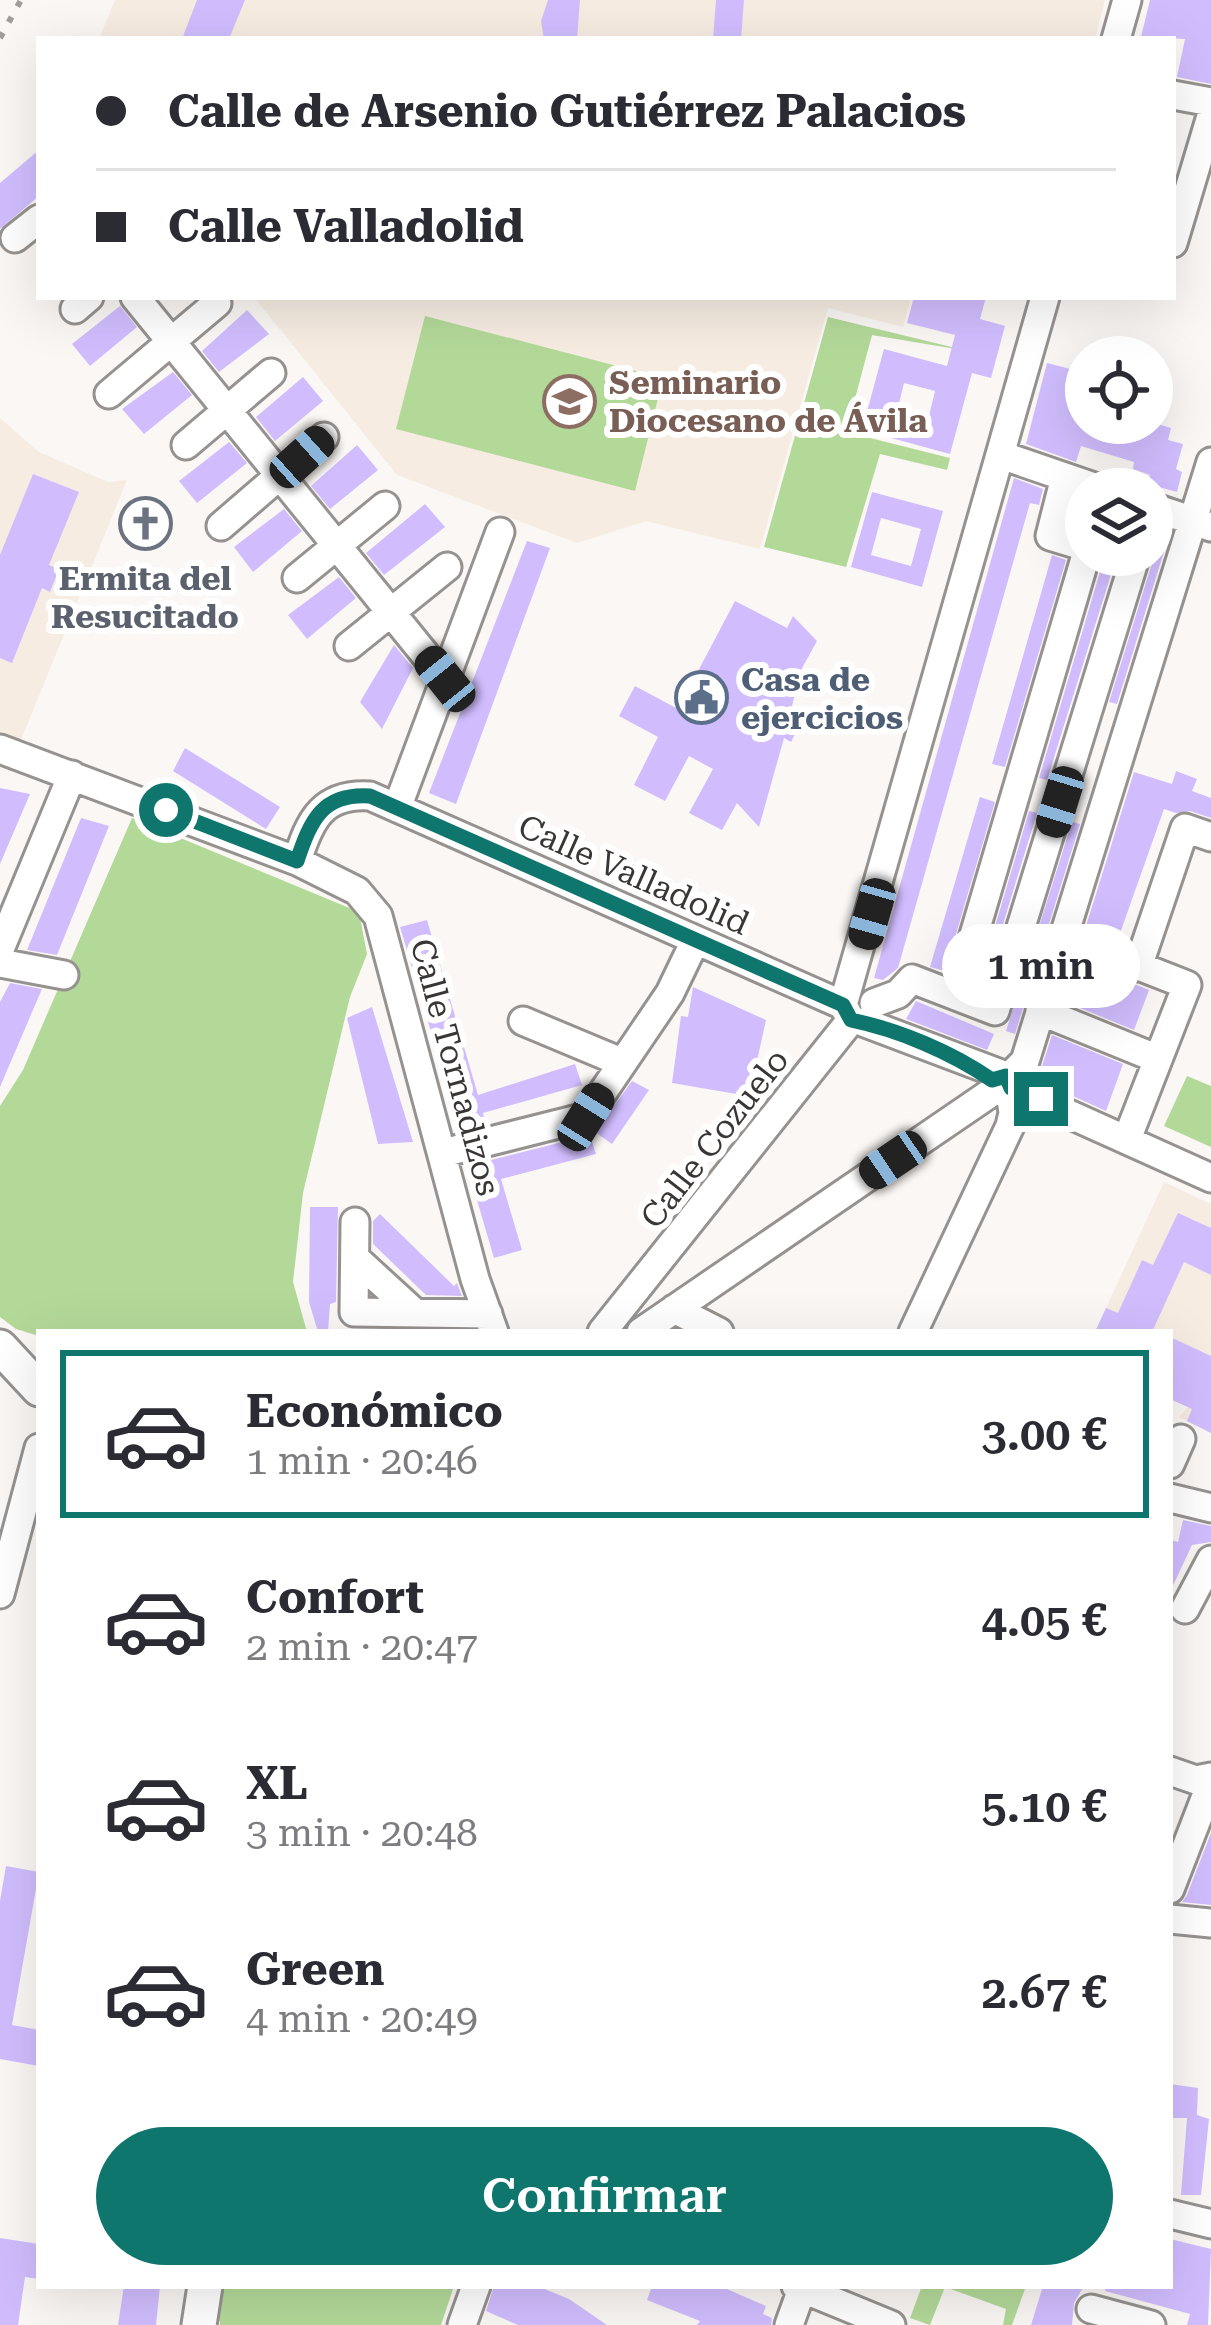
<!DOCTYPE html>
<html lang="es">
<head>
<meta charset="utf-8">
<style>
	body { margin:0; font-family:"Roboto Serif",serif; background:#f7f7f7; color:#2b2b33; height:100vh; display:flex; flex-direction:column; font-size:45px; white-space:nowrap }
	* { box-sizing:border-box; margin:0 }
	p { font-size:39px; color:#7c7c81 }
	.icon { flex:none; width:66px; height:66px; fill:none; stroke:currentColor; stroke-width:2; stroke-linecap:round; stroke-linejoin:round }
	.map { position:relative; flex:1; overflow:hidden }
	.details { position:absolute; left:36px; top:1329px; width:1137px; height:960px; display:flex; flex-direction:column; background:#fff; border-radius:0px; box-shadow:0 12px 48px #0002 }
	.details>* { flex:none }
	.hud { position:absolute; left:36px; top:36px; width:1140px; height:264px; border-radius:0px; box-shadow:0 12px 48px #0002; display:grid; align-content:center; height:264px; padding:0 60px; background:#fff }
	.buttons { position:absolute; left:1065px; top:336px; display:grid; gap:24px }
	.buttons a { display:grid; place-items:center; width:108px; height:108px; border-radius:50%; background:#fff; box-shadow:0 12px 48px #0002; font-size:60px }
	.end { position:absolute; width:54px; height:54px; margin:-27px; border:15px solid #0f766e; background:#fff; box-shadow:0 0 0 6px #fff }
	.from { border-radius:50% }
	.bubble { position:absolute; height:84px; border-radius:42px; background:#fff; box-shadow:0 12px 48px #0002; font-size:39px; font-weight:600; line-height:84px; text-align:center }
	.car { position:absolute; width:36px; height:72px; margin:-36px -18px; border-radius:15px; box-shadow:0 0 9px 3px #0007; background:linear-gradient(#222 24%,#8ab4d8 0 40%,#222 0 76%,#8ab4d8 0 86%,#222 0) }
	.hud b { display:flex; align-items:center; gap:42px; height:114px; font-size:45px }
	.hud b+b { border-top:3px solid #e1e1e2 }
	.hud i { width:30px; height:30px; background:#2b2b33 }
	ul { padding:21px 0 0; list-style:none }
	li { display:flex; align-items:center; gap:36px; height:168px; margin:0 24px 18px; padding:0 36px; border:6px solid transparent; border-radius:0px }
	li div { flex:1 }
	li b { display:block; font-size:45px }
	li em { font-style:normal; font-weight:600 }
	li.active { border-color:#0f766e }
	li>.icon { width:108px; height:108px; stroke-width:1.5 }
	.primary-button { display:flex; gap:24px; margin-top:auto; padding:24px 60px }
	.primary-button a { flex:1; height:138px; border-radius:72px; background:#0f766e; color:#fff; font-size:48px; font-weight:600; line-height:138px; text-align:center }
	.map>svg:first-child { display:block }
	.built { fill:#f6ece2 }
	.green { fill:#b3d999 }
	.building { fill:#d1bdfe; fill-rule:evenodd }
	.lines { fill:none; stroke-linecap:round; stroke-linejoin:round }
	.minor-casing { stroke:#96928f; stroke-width:33 }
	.major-casing { stroke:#96928f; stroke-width:39 }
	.minor { stroke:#fff; stroke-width:27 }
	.major { stroke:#fff; stroke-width:33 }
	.rail { stroke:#a09d9b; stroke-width:6; stroke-dasharray:6 12; stroke-linecap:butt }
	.route { stroke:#0f766e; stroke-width:15 }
	.labels { text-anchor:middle; stroke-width:12; stroke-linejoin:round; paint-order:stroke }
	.education-label { font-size:33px; font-weight:bold; fill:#785e54; stroke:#fff; text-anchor:start }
	.worship-label { font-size:33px; font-weight:bold; fill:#5b616d; stroke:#fff }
	.service-label { font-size:33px; font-weight:bold; fill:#4e5e75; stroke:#fff; text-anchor:start }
	.street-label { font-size:33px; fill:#393736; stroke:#fff }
</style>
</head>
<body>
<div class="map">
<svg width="1211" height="2325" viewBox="0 0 1211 2325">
	<rect width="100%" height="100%" fill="#fbf7f4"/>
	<!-- built -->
	<path class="built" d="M115 0H1105L1095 39H99Z
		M254 297H911L903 327 828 308 760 549 646 521 577 543 397 475Z
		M0 418 39 452 108 482 127 480 21 740 0 733Z
		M1164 1182 1211 1204V1433L1179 1417 1188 1407 1170 1399V1332H1095Z"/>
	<!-- green -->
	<path class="green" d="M425 316 663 378 635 491 396 429Z
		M828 317 968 351 872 335 846 432 950 458 947 470 880 454 846 567 764 547Z
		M132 818 359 912 367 954 350 997 303 1193 293 1282 307 1332H39V1336L16 1329 0 1317V1106L23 1070Z
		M1187 1076 1211 1086V1147L1164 1126Z
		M218 2286H454L441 2325H220V2321L213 2320Z
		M922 2286H1026L1012 2325H1003L1006 2309 945 2287 930 2325 910 2318Z"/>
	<!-- building -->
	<path class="building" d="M197 0H245L229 39H182Z
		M548 0H580L577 39H544L541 21Z
		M716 0H744L741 39H713Z
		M1150 0H1211V84L1177 77 1185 39 1141 37Z
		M39 150V196L0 229V183Z
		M914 297H986L980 319 1005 326 991 378 972 373 950 454 862 430 884 349 947 366 955 335 907 323ZM904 383 935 391 927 424 896 416Z
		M120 306 137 327 90 366 72 344Z
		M247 310 269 334 219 372 202 351Z
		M1047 363 1086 373V423H1154L1171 428 1168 440 1183 444 1176 469 1182 472 1177 492 1148 484 1150 475 1133 469 1134 462 1081 446 1076 462 1026 444Z
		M173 372 192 395 144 434 122 409Z
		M303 377 323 401 275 441 256 417Z
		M229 442 247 463 197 503 179 481Z
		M357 445 378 470 330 509 311 486Z
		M33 474 79 492 49 565 59 569 50 592 42 588 12 663 0 658V555Z
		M1014 478 1043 489 1039 505 1030 503 898 968 883 980 874 978Z
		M872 492 943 511 922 587 851 567ZM881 518 921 529 911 566 871 555Z
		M134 500 171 520 156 548 119 528Z
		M425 504 445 527 384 575 366 553Z
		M284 509 302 531 253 572 234 547Z
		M1155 527 1170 532 1117 704 1109 702 1153 560Z
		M527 541 550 548 456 804 429 793Z
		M1052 555 1066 560 1005 767 992 764Z
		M1102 565 1113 568 1047 780 1039 778Z
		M339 577 356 598 307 639 288 615Z
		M735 601 787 628 793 616 817 641 801 670 790 714 801 722 791 742 784 738 759 827 737 803 722 830 689 813 713 769 689 756 665 801 634 785 658 737 619 716 635 686 678 709Z
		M394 645 413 668 382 729 360 702Z
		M185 748 280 807 266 829 173 771Z
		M1176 771 1197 779 1192 791 1211 798V818L1190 811 1176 813 1164 809 1118 939 1086 926 1134 772 1172 784Z
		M0 788 30 794 0 864Z
		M980 797 995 802 945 971 930 967Z
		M1029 811 1037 813 985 983 979 981Z
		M81 818 109 826 57 955 27 950Z
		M1072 822 1080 824 1015 1034 1006 1031Z
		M427 920 478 1095 575 1064 582 1085 483 1113 486 1124 460 1130 400 927Z
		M1075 960 1149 990 1134 1030 1063 1001Z
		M10 983 42 989 0 1087V1002Z
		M693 987 766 1020 755 1070 767 1071 760 1098 672 1083 681 1016 688 1017Z
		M916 1001 994 1034 987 1050 906 1019Z
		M372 1007 413 1142 378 1144 347 1018Z
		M1052 1035 1123 1064 1106 1111 1033 1078 1042 1066Z
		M632 1081 649 1090 612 1144 595 1132Z
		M590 1135 596 1154 501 1179 522 1250 494 1258 467 1166Z
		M310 1207H338L336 1302 330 1304 328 1332H318L309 1302Z
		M1178 1213 1211 1228V1275L1184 1262 1152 1332H1095L1106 1308 1118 1313 1142 1260 1153 1265Z
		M380 1214 454 1286 457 1283 462 1296 426 1295 373 1244V1221Z
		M1170 1337 1211 1356V1433L1187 1421 1192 1409 1170 1399Z
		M1183 1520 1211 1526V1542L1192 1545 1170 1592V1540L1178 1542Z
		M1211 1833V1905L1182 1902 1187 1895Z
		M6 1866 39 1872 12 2025 39 2030V2066L0 2059V1901Z
		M1170 2084 1198 2088 1197 2115 1209 2119 1201 2195H1181L1187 2118H1170Z
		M0 2238 39 2244V2279L25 2277 18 2325H0Z
		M1170 2239 1211 2249 1208 2325H1187L1190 2314 1105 2291 1106 2286H1170Z
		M124 2286H160L156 2325H118Z
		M494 2286H537L569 2299 607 2325H518L486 2311Z
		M652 2286H720L766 2306 763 2314 772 2318 771 2325H697L700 2321 647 2300Z
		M1043 2286H1084L1074 2303 1072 2325H1031Z"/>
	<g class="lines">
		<defs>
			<path id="minor" d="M1116 39 1127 0
				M1173 95 1211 102
				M15 238 39 219
				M1173 243 1211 116
				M135 297 445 679
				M75 309 89 297
				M109 394 217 303
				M186 445 271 373
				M1001 455 1100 489
				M1065 477 1050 536 1086 547
				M1152 507 1211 527
				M221 526 324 437
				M297 578 385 506
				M349 646 447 567
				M0 749 297 861 357 891 378 916 475 1279 494 1332
				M397 808 500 532
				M297 861C310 819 323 793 370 796L843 1005
				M1062 936 1187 985 1127 1139
				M0 949 72 775
				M0 963 64 975
				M1138 967 1185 828 1211 837
				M956 996 1086 555
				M874 1003 898 994 912 979 995 1011 1136 555
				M1040 1011 1158 1059
				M851 1020 843 1005 1045 297
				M523 1021 621 1062
				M863 1022 1006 1076 1011 1082V1090
				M1008 1078 1025 1061 1211 462
				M1011 1088 1211 1178
				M443 1153 586 1117 670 993 695 941
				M355 1222 354 1312 488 1314
				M355 1258 415 1313
				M674 1309 719 1332
				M602 1332 851 1020
				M641 1332 992 1092
				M913 1332 1010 1126 1013 1113 1010 1091
				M1170 1464 1181 1439
				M1170 1498 1211 1508
				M0 1594 39 1448
				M1185 1609 1211 1560
				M1170 1771 1196 1780 1211 1777
				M1170 1889 1211 1783
				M1170 1919 1211 1923
				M1170 2214 1211 2224
				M796 2286 891 2325
				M1091 2309 1151 2325
				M462 2325 476 2286
				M789 2325 802 2289"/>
			<path id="major" d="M0 1347 39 1389
				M199 2325 205 2286"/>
		</defs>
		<!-- minor casing -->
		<use href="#minor" class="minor-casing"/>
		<!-- major casing -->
		<use href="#major" class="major-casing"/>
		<!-- minor -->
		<use href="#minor" class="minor"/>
		<!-- major -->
		<use href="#major" class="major"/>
		<!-- rail -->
		<path class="rail" d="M0 38 21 0"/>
	</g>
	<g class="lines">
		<!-- route -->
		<path class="route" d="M166 810 297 861C311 819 323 793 370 796L843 1005 851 1020C899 1030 951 1052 992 1080L1006 1076 1011 1088 1041 1099"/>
	</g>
	<!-- icons -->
	<defs>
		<symbol id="university-ring" viewBox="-11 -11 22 22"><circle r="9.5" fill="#fff" stroke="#8d6e63" stroke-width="1.5"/><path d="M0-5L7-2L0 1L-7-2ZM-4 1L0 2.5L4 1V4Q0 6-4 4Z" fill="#8d6e63"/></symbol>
		<symbol id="church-ring" viewBox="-11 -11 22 22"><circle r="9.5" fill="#fff" stroke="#6b7280" stroke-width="1.5"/><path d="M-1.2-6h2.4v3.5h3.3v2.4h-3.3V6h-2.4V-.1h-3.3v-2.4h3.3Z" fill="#6b7280"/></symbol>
		<symbol id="civic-ring" viewBox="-11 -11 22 22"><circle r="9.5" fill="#fff" stroke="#5c6f8a" stroke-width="1.5"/><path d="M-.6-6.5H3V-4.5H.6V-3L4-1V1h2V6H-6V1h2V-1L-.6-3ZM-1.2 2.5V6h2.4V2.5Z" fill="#5c6f8a"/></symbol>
	</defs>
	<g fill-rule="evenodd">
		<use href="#university-ring" x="540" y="372" width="59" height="59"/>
		<use href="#church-ring" x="116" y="494" width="59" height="59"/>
		<use href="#civic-ring" x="672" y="668" width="59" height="59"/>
	</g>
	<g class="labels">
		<!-- education labels -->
		<g class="education-label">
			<text x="609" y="394">Seminario<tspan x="609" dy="38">Diocesano de Ávila</tspan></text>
		</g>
		<!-- worship labels -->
		<g class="worship-label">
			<text x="145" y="590">Ermita del<tspan x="145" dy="38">Resucitado</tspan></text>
		</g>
		<!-- service labels -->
		<g class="service-label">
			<text x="741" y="691">Casa de<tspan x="741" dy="38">ejercicios</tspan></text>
		</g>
		<!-- street labels -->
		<g class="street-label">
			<text transform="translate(634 874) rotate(24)" y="12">Calle Valladolid</text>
			<text transform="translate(456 1067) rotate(75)" y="12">Calle Tornadizos</text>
			<text transform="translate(714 1138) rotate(-52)" y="12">Calle Cozuelo</text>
		</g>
	</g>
</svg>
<div class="buttons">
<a><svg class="icon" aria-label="locate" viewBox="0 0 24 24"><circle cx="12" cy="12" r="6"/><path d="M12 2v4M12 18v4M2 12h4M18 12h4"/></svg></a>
<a><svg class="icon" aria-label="layers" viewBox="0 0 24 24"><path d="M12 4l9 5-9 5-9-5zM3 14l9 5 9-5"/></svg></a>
</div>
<i class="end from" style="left:166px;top:810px"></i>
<i class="end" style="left:1041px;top:1099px"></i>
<div class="bubble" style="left:942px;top:924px;width:198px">1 min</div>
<i class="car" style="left:302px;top:457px;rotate:48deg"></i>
<i class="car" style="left:445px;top:679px;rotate:321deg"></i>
<i class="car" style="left:1060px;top:802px;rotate:197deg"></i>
<i class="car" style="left:872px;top:914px;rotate:196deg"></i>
<i class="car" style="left:586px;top:1117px;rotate:32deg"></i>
<i class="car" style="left:893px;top:1160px;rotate:236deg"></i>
<div class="hud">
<b><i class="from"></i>Calle de Arsenio Gutiérrez Palacios</b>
<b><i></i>Calle Valladolid</b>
</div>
<section class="details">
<ul>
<li class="active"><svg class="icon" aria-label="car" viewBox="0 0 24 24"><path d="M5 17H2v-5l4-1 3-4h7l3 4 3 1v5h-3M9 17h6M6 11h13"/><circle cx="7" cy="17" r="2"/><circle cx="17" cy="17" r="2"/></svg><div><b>Económico</b><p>1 min · 20:46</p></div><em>3.00 €</em></li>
<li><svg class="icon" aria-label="car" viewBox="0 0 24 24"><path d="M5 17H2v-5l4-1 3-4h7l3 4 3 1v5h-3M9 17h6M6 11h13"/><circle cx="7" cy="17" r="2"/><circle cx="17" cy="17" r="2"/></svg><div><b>Confort</b><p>2 min · 20:47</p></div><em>4.05 €</em></li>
<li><svg class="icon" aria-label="car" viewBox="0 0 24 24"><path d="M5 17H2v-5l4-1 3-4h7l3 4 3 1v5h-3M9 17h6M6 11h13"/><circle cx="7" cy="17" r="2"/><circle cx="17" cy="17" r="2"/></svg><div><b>XL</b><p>3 min · 20:48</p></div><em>5.10 €</em></li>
<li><svg class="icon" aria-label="car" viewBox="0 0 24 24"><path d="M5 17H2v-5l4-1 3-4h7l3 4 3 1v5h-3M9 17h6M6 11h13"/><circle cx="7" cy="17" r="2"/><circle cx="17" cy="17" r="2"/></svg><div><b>Green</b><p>4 min · 20:49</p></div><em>2.67 €</em></li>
</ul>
<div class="primary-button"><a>Confirmar</a></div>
</section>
</div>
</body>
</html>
